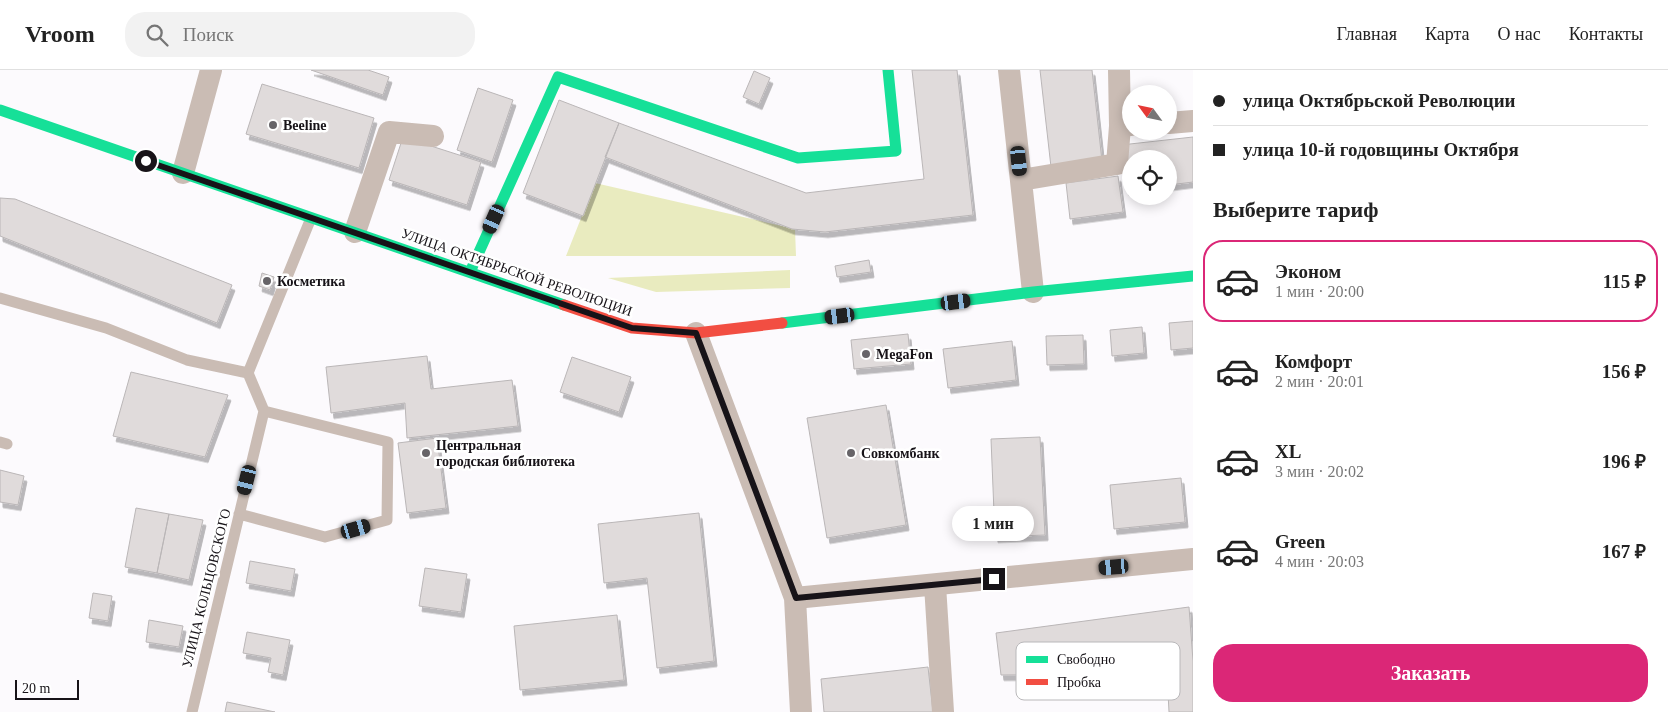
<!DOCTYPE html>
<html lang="ru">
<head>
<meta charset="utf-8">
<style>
	body { margin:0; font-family:Georgia,serif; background:#f2f2f2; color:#222; height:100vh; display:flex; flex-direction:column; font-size:19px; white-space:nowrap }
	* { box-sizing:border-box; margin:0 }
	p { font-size:16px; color:#767676 }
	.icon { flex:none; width:28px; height:28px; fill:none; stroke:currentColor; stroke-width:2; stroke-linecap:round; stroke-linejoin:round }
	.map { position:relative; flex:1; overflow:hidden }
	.side { display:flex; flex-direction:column; background:#fff; width:475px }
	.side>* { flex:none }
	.top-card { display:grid; align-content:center; height:110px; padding:0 20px; background:#fff }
	.needle { width:32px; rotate:303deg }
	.controls { position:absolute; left:1122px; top:15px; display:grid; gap:10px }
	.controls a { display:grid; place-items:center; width:55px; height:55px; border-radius:50%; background:#fff; box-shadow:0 2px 12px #0003; font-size:25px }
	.scale { position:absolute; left:15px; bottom:12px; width:64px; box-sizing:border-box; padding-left:5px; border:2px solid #171318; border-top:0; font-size:14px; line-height:18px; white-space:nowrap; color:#171318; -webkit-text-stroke:4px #fff; paint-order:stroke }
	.end { position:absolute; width:22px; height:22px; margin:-11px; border:6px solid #171318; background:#fff; box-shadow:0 0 0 2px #fff }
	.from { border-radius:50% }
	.bubble { position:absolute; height:35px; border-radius:18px; background:#fff; box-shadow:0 2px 12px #0003; font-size:16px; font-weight:600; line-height:35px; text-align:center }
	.car { position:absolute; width:15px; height:30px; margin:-15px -8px; border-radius:6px; box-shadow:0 0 4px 1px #0007; background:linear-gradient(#222 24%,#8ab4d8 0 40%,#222 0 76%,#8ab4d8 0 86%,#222 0) }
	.top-card b { display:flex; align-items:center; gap:18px; height:48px; font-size:19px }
	.top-card b+b { border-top:1px solid #e0e0e0 }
	.top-card i { width:12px; height:12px; background:#222 }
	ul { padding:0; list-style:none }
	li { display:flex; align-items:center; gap:15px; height:82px; margin:0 10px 8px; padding:0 10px; border:2px solid transparent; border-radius:20px }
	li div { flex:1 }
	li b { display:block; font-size:19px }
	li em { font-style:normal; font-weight:600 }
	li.selected { border-color:#db2777 }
	li>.icon { width:45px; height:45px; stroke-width:1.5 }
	h2 { padding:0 20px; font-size:22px; line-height:60px }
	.cta { display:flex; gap:10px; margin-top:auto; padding:10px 20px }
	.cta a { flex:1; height:58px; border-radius:20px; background:#db2777; color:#fff; font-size:20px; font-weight:600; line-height:58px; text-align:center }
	header { display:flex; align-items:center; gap:30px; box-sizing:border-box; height:70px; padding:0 25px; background:#fff; border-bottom:1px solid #e0e0e0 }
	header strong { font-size:24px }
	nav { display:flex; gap:28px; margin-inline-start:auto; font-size:18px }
	.search { width:350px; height:45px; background:#f2f2f2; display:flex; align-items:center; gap:12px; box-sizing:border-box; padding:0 18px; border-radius:20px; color:#767676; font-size:19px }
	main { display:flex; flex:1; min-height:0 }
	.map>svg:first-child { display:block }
	.green { fill:#e9ebbf }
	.building { fill:#e0dbdb; stroke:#bab6b7; filter:url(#shadow) }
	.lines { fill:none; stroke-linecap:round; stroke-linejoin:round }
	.lane { stroke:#cabcb4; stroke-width:11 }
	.street { stroke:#cabcb4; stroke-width:22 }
	.fast { stroke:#16e098; stroke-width:11 }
	.jam { stroke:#f24e42; stroke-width:11 }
	.route { stroke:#171318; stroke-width:6 }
	.poi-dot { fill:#676468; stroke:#fff; stroke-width:2 }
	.labels { text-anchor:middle; stroke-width:5; stroke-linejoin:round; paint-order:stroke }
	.poi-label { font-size:14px; font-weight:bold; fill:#171318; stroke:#fff; text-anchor:start }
	.street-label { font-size:14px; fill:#171318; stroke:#fff }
	.key { fill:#fff; stroke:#b9b8ba; stroke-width:1 }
	.key-label { font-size:14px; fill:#171318 }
</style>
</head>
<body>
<header>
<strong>Vroom</strong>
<div class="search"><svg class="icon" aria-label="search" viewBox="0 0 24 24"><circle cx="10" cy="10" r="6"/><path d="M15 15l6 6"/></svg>Поиск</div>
<nav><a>Главная</a><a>Карта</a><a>О нас</a><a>Контакты</a></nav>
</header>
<main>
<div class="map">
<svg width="1193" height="642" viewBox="0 0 1193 642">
	<defs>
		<filter id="shadow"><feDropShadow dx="3" dy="5.5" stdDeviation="0" flood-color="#0004"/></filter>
	</defs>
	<rect width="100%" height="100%" fill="#fcfafd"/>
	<!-- green -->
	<path class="green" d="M595 113 795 159 796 186H566Z
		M790 200V218L656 222 608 208Z"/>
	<!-- building -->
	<path class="building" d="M311 0H368L389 7 383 25Z
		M912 0H957L973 145 825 162 792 159 605 87 619 53 806 123 924 109Z
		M1040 0H1092L1102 91 1051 97Z
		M754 1 770 8 759 34 743 27Z
		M262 14 374 48 359 98 246 64Z
		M478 18 513 30 492 92 457 80Z
		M559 30 619 53 583 146 523 123Z
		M403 67 481 92 467 135 389 110Z
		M1193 67V112L1169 115V89H1131V119L1126 120 1121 75Z
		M1118 106 1123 142 1070 149 1066 113Z
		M0 128 15 129 232 215 217 253 0 166Z
		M869 190 871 202 837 207 835 196Z
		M262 203 274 207 270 220 259 216Z
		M1193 251V278L1171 280 1169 253Z
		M1142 257 1144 283 1112 286 1110 260Z
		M908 264 911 294 854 299 851 270Z
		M1083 265 1084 294 1047 295 1046 266Z
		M1012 271 1016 310 948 318 943 279Z
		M427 286 431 319 512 310 518 356 407 368 405 333 331 343 326 297Z
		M572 287 631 307 619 342 560 322Z
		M131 302 228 325 205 387 113 366Z
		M886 335 906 455 827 468 807 348Z
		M1040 367 1045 465 995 467 991 369Z
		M437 368 446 438 407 443 398 373Z
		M0 400 24 406 18 435 0 432Z
		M1181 408 1185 452 1114 459 1110 415Z
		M136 438 169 444 157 503 125 497Z
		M699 443 714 591 657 598 647 508 604 513 598 454Z
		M169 444 203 450 189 510 157 503Z
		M250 491 295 499 291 521 246 513Z
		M425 498 467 504 461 542 419 536Z
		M93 523 112 526 108 551 89 548Z
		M1189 537 1193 591V642H1169L1167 604 1001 605 996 563Z
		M617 545 624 610 520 620 514 556Z
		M149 550 183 556 179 577 146 572Z
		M247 562 290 570 283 605 268 602 271 588 243 583Z
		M928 597 933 642H824L821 609Z
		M227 632 275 642H225Z"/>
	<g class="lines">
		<!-- lane -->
		<path class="lane" d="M0 228 106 258 187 290 248 303
			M0 372 7 374
			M239 444 325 467 387 450 388 372 264 341
			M192 642 264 341 248 303 311 148"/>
		<!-- street -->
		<path class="street" d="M1009 0 1033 222
			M1119 0 1120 56
			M1169 53 1193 51
			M183 103 211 0
			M1021 110 1117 94 1120 56 1131 55
			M355 162 389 62 433 66
			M696 263 795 528 801 642
			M935 515 943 642
			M795 528 1193 489"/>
		<!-- fast -->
		<path class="fast" d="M0 40 564 235
			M470 202 558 7 798 88 896 81 888 0
			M782 253 1033 222 1193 206"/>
		<!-- jam -->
		<path class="jam" d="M564 235 632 258 696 263 782 253"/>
	</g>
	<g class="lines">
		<!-- route -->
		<path class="route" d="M146 91 632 258 696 263 796 528 994 509"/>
	</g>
	<!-- markers -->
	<g class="poi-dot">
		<circle cx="273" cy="55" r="5"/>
		<circle cx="267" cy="211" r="5"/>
		<circle cx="866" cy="284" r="5"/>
		<circle cx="426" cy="383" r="5"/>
		<circle cx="851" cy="383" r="5"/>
	</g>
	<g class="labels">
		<!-- poi labels -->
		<g class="poi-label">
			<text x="283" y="60">Beeline</text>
			<text x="277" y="216">Косметика</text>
			<text x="876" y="289">MegaFon</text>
			<text x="436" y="380">Центральная<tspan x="436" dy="16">городская библиотека</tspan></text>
			<text x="861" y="388">Совкомбанк</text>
		</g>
		<!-- street labels -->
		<g class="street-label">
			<text transform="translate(517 202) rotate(19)" y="5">УЛИЦА ОКТЯБРЬСКОЙ РЕВОЛЮЦИИ</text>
			<text transform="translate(206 518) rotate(-76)" y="5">УЛИЦА КОЛЬЦОВСКОГО</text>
		</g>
	</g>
	<!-- legend -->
	<rect x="1016" y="572" width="164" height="58" rx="8" class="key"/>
	<rect x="1026" y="586" width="22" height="7" fill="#16e098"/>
	<rect x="1026" y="609" width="22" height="6" fill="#f24e42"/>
	<g class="key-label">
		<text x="1057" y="594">Свободно</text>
		<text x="1057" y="617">Пробка</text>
	</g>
</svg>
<div class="controls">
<a><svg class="needle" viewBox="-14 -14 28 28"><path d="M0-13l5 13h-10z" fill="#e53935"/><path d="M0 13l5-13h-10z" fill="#767676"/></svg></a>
<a><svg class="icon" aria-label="locate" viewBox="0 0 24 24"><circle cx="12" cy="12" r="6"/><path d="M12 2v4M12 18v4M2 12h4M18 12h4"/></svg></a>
</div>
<div class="scale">20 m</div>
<i class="end from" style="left:146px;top:91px"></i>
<i class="end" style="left:994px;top:509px"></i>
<div class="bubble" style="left:952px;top:436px;width:82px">1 мин</div>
<i class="car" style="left:1019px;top:91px;rotate:174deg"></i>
<i class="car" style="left:494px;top:149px;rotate:204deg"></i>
<i class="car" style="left:956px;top:232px;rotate:83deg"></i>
<i class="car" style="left:840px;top:246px;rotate:263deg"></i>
<i class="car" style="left:247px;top:410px;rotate:194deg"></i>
<i class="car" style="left:356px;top:459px;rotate:74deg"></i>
<i class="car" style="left:1114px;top:497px;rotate:265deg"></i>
</div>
<section class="side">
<div class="top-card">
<b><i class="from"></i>улица Октябрьской Революции</b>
<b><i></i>улица 10-й годовщины Октября</b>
</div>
<h2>Выберите тариф</h2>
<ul>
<li class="selected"><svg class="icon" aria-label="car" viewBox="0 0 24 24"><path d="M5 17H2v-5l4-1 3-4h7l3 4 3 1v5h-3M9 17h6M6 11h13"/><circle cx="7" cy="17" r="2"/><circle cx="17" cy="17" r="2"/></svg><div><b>Эконом</b><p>1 мин · 20:00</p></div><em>115 ₽</em></li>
<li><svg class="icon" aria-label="car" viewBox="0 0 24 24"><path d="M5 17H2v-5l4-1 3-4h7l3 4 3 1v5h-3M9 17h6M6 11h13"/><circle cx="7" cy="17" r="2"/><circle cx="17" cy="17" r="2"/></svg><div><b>Комфорт</b><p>2 мин · 20:01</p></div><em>156 ₽</em></li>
<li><svg class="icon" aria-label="car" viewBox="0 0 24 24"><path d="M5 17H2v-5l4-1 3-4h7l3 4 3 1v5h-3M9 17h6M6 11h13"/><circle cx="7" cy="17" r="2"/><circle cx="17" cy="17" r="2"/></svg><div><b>XL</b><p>3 мин · 20:02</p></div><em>196 ₽</em></li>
<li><svg class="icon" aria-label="car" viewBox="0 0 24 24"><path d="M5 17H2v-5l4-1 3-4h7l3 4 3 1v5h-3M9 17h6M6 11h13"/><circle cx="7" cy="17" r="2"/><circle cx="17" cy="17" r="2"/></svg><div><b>Green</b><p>4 мин · 20:03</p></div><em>167 ₽</em></li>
</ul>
<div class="cta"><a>Заказать</a></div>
</section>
</main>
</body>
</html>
